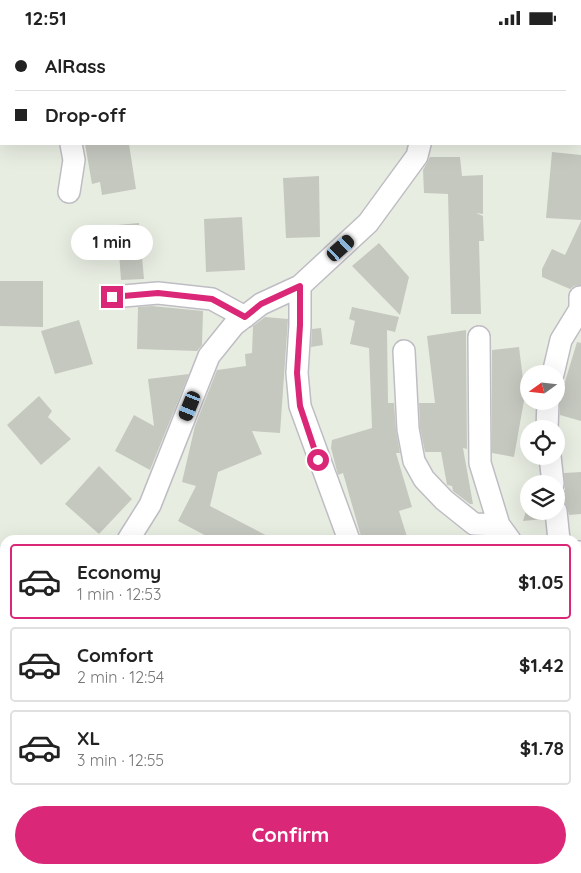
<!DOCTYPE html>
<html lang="en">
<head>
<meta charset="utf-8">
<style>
	body { margin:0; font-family:Quicksand,sans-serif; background:#f6f6f6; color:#222; height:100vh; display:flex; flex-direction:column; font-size:19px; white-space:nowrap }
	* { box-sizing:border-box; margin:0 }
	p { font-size:16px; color:#767676 }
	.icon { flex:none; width:28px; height:28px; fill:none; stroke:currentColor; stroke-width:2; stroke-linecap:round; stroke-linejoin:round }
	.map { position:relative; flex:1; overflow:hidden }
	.details { position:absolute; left:0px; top:500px; width:581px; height:339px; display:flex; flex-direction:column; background:#fff; border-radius:15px 15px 0 0; box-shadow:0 5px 20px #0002 }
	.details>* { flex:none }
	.top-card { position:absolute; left:0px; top:0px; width:581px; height:110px; box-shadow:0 5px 20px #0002; display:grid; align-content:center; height:110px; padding:0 15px; background:#fff }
	.needle { width:32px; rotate:255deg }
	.controls { position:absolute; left:520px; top:330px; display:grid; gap:10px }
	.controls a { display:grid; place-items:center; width:45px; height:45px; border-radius:50%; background:#fff; box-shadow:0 5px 20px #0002; font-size:25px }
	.end { position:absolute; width:22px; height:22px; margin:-11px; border:6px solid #db2777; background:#fff; box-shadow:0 0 0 2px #fff }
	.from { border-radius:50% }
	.bubble { position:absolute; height:35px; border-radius:18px; background:#fff; box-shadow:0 5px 20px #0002; font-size:16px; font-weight:800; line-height:35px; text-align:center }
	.car { position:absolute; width:15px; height:30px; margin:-15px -8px; border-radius:6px; box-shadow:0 0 4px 1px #0007; background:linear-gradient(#222 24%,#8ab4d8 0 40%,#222 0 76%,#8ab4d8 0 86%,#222 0) }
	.top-card b { display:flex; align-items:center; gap:18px; height:48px; font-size:19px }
	.top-card b+b { border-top:1px solid #e0e0e0 }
	.top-card i { width:12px; height:12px; background:#222 }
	ul { padding:9px 0 0; list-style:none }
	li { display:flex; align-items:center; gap:15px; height:75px; margin:0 10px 8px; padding:0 5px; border:2px solid #e0e0e0; border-radius:5px }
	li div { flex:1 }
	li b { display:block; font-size:19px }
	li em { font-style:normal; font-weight:800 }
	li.current { border-color:#db2777 }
	li>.icon { width:45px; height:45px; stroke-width:1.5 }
	.cta { display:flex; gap:10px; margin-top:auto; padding:10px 15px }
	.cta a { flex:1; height:58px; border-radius:30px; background:#db2777; color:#fff; font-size:20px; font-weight:800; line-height:58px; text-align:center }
	.status { display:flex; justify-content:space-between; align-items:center; height:35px; padding:0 25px; background:#fff; direction:ltr }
	.status svg { height:14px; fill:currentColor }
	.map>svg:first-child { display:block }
	.building { fill:#c5c8bf }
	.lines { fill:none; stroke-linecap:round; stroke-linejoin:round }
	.minor-casing { stroke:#bfbdc4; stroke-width:24 }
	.minor { stroke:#fff; stroke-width:21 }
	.route { stroke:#db2777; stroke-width:6 }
</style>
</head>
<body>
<div class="status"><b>12:51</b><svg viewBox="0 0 49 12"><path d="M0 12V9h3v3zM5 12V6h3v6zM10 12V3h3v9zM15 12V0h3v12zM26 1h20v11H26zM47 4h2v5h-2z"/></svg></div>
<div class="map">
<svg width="581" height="838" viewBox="0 0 581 838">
	<rect width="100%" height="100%" fill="#e8ede2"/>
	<!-- building -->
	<path class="building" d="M85 109H129L136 154 102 160 100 147 92 149Z
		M552 117 581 120V185L546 183Z
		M430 122H460L462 141 483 140V179L476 178 483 181 484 206H479L481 279H451L448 159 424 158 423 135Z
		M319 141 320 202 286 203 283 143Z
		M242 182 245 235 206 237 204 184Z
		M581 186V250L574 251 570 254 542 242V234L552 214 565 220Z
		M139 188 144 244 121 245 117 190Z
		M379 208 409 242 400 280 352 231Z
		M0 246H43V292L0 291Z
		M152 271 203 276 202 310 197 316 137 314 138 272Z
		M352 272 399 282 395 297 387 295 388 368H394L396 395 400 418H396L412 472 399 476 408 505H362L343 438 338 440 331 413 332 405 372 393 369 313 350 309 355 286 349 284Z
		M265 282 288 284 280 398 252 396 262 419 218 437 210 471 275 505H214L178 486 196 451 182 447 195 391 217 335 246 331 245 319 252 318 253 291Z
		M79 285 93 329 55 339 41 296Z
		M321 293 323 310 311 312 312 294Z
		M466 295 467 414 463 413 473 469H470L453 456 452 451 447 450 441 417H425L420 393 419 368H435L427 301Z
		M577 307 581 308V386L560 380V363Z
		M519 312 525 360 514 422 492 418V315Z
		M189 339 150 435 115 416 134 380 154 391 148 344Z
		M39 361 52 376 48 382 71 404 41 430 7 390Z
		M99 431 132 464 99 499 65 469Z
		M581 437V479L569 480 566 469 562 465 556 464V461L561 459 565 454 564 438Z
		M529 466V476H544V484L523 486Z"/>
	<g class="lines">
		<defs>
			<path id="minor" d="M56 0V1
				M401 0 402 1
				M482 1 484 0
				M69 157 74 125 71 109
				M300 251V290L297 338 300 371 349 505
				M112 262 158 258 212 264 245 282
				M479 302 480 428 499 490 510 505
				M404 316 408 394 414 426 424 444 444 465 474 489 499 490
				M553 339 561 305 580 274V262
				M547 394 548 366
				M550 421 553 449
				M556 476 559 505
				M128 505 150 470 209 321 234 290 261 269 300 251 368 188 417 121 420 109
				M576 517H581
				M0 581H5
				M276 834 278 838
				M551 834 553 838"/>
		</defs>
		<!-- minor casing -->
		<use href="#minor" class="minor-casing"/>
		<!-- minor -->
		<use href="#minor" class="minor"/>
	</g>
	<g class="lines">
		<!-- route -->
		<path class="route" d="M112 262 158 258 212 264 245 282 261 269 300 251V290L297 338 300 371 318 425"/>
	</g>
</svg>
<div class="controls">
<a><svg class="needle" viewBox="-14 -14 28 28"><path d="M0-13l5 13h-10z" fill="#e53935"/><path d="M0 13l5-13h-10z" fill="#767676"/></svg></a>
<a><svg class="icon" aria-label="locate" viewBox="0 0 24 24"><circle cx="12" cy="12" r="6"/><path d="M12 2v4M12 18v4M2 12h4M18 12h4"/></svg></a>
<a><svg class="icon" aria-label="layers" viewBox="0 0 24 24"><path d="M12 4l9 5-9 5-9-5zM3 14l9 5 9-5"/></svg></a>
</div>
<i class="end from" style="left:318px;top:425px"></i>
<i class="end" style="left:112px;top:262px"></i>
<div class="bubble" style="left:71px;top:190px;width:82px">1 min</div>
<i class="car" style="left:341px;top:213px;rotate:48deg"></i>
<i class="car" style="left:190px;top:371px;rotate:202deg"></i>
<div class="top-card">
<b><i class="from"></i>AlRass</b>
<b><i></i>Drop-off</b>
</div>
<section class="details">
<ul>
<li class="current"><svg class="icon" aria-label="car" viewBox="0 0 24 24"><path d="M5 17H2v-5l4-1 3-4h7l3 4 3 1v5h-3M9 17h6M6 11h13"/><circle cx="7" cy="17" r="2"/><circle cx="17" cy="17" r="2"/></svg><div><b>Economy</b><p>1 min · 12:53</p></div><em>$1.05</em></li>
<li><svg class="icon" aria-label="car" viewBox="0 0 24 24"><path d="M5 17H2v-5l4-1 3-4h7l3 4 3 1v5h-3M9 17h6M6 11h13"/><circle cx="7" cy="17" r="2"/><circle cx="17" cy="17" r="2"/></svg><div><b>Comfort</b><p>2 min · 12:54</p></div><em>$1.42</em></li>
<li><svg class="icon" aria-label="car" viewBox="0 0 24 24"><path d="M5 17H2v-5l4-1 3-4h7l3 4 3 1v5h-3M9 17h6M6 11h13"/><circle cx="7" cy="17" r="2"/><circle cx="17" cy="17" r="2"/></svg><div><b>XL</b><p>3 min · 12:55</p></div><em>$1.78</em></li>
</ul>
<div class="cta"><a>Confirm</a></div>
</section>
</div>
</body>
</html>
